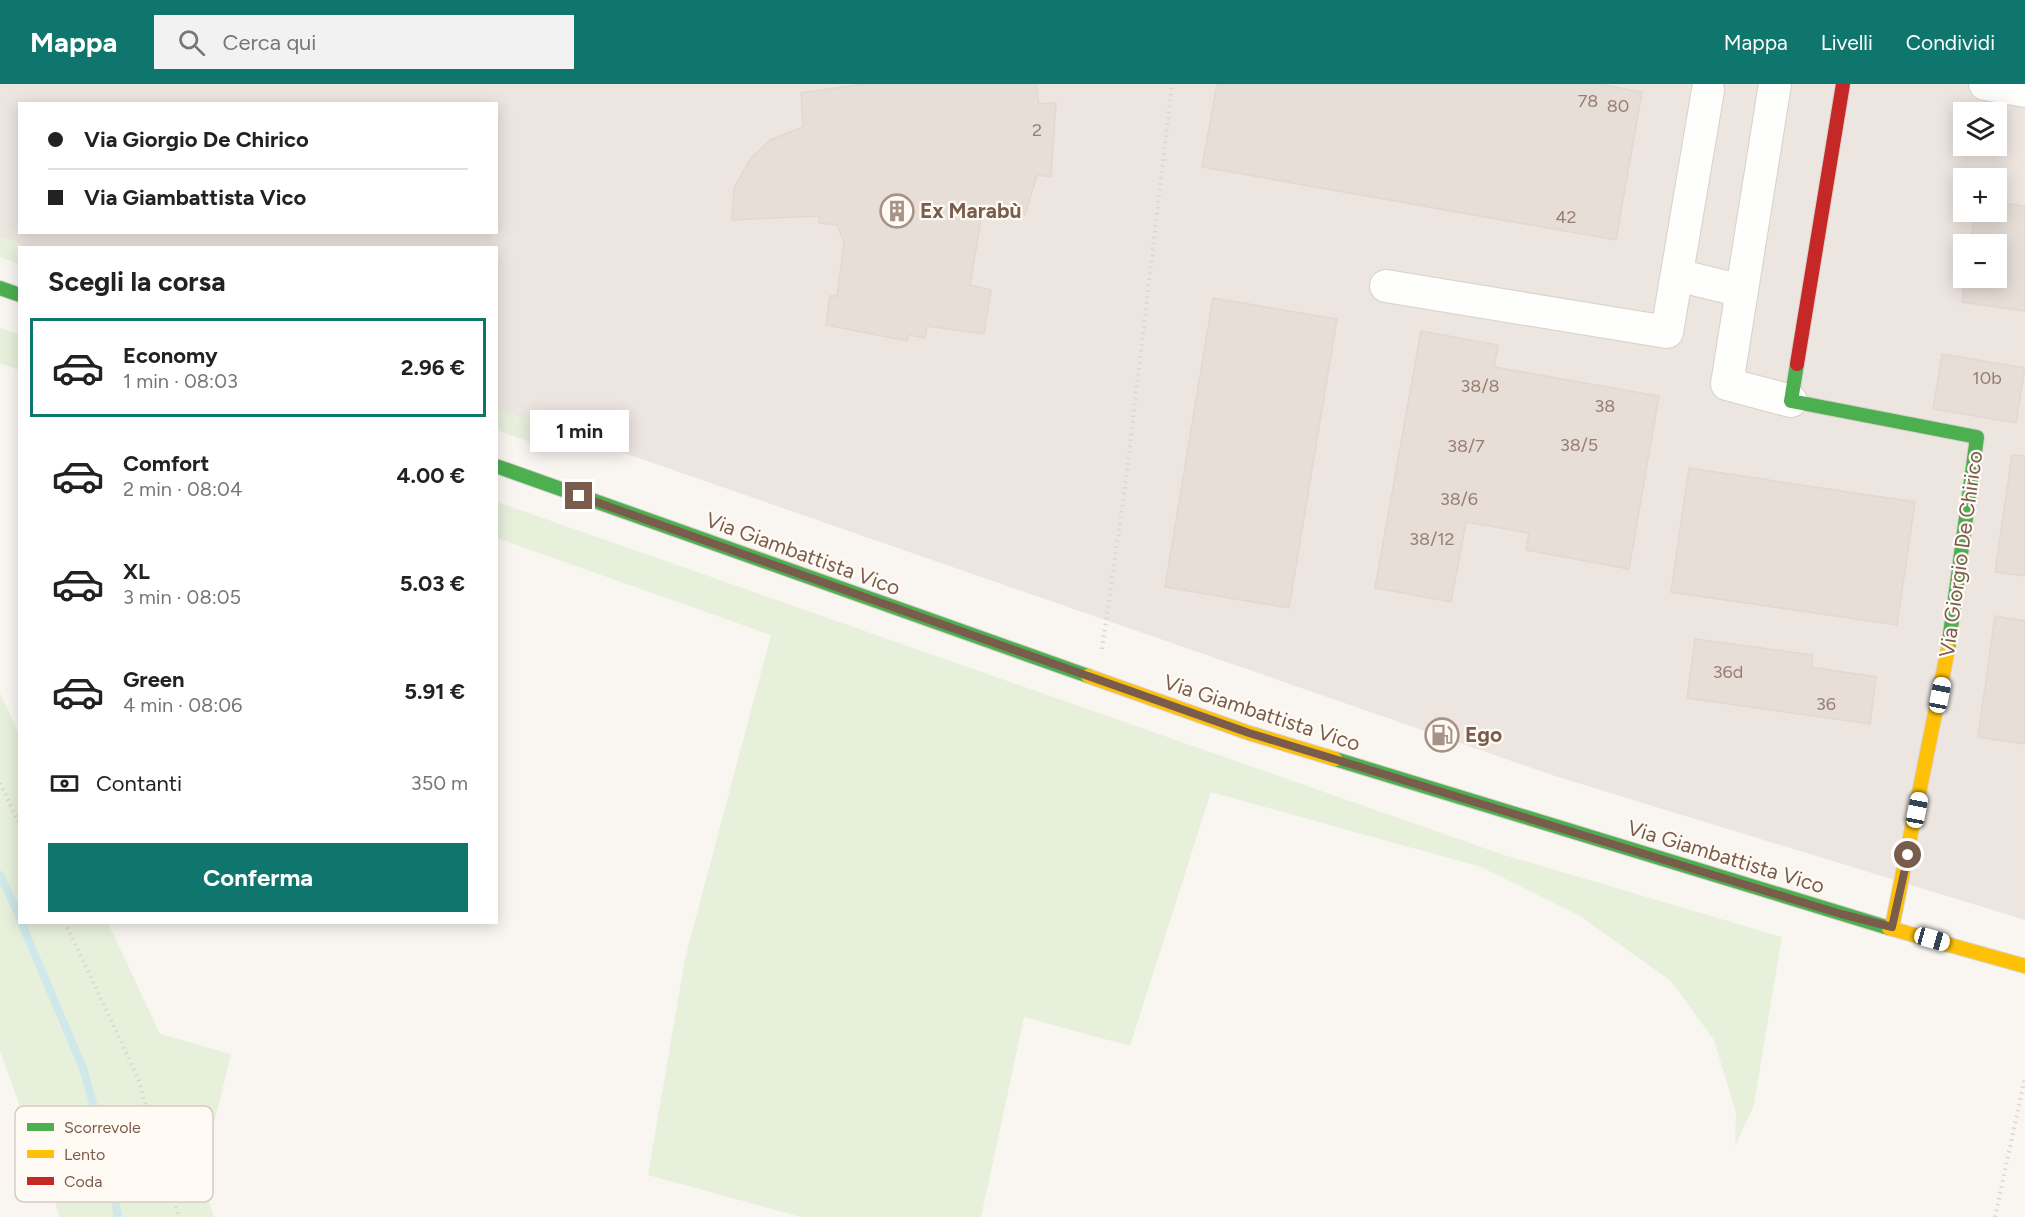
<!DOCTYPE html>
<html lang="it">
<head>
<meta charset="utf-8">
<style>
	body { margin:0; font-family:Figtree,sans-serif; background:#f2f2f2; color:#222; height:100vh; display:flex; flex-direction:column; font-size:22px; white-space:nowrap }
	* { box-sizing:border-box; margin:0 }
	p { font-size:20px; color:#767676 }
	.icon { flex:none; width:33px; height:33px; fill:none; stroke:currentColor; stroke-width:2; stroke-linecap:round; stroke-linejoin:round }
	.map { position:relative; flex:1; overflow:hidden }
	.side { position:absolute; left:18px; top:162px; width:480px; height:678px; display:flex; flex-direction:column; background:#fff; border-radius:0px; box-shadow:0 3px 15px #0003 }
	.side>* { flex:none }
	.hud { position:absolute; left:18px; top:18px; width:480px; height:132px; border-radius:0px; box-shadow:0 3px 15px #0003; display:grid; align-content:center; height:132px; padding:0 30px; background:#fff }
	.tools { position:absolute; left:1953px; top:18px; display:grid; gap:12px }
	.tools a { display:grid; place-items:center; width:54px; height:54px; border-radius:0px; background:#fff; box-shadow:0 3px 15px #0003; font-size:30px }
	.end { position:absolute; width:27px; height:27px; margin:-14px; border:8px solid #7a5c4d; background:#fff; box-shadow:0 0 0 3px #fff }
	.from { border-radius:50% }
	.bubble { position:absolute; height:42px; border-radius:0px; background:#fff; box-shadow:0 3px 15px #0003; font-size:20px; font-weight:700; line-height:42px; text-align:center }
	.car { position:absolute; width:18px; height:36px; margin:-18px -9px; border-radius:8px; box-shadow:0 0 4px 2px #0007; background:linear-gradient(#fff 24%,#345 0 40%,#fff 0 76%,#345 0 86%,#fff 0) }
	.hud b { display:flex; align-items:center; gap:21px; height:57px; font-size:22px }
	.hud b+b { border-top:2px solid #e0e0e0 }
	.hud i { width:15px; height:15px; background:#222 }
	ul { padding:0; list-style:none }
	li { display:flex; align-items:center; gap:18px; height:99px; margin:0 12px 9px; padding:0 18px; border:3px solid transparent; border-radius:0px }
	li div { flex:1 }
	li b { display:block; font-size:22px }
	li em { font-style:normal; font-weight:700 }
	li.selected { border-color:#0f766e }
	li>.icon { width:54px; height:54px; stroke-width:1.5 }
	h2 { padding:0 30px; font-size:27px; line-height:72px }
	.pay { display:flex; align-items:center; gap:15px; height:66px; padding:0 30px; font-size:22px }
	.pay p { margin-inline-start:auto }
	.action { display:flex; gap:12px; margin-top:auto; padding:12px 30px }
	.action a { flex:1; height:69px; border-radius:0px; background:#0f766e; color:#fff; font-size:24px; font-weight:700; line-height:69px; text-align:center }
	header { display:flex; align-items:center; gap:36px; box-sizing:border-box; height:84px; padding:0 30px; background:#0f766e; color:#fff }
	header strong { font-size:28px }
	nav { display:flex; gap:33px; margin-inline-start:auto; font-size:21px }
	.search { width:420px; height:54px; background:#f2f2f2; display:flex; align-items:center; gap:15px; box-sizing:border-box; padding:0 21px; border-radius:0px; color:#767676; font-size:22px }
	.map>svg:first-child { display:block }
	.industrial { fill:#ede5e0; fill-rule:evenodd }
	.green { fill:#e7f0db }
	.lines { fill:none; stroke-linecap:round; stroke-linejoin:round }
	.stream { stroke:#d0e8ea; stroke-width:8 }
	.building { fill:#e6ded7; stroke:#e2d8d2; stroke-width:1.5 }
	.street-casing { stroke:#d7d1cb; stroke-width:34 }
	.fast-casing { stroke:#d9d2cb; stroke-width:16 }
	.slow-casing { stroke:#d9d2cb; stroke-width:16 }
	.jam-casing { stroke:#d9d2cb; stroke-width:16 }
	.path { stroke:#dcd5d0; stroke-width:4; stroke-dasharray:1.5 4.5; stroke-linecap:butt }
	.street { stroke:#fefefd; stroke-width:32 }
	.fast { stroke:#4caf50; stroke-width:14 }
	.slow { stroke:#ffc107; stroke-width:14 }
	.jam { stroke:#c62828; stroke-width:14 }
	.route { stroke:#7a5c4d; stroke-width:8 }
	.labels { text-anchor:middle; stroke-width:4.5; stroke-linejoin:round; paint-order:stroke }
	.number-label { font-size:18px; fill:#977e72 }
	.poi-label { font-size:21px; font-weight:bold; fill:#7a5c4d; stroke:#fffaf3; text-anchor:start }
	.street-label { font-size:21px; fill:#7a5c4d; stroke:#fffaf3 }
	.key { fill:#fffaf3; stroke:#d7cbc1; stroke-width:1.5 }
	.key-label { font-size:16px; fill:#7a5c4d }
</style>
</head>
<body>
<header>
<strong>Mappa</strong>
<div class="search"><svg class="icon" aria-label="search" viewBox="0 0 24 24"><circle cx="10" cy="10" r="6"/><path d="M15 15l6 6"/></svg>Cerca qui</div>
<nav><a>Mappa</a><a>Livelli</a><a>Condividi</a></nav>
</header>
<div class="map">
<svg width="2025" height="1133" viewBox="0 0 2025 1133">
	<rect width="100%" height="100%" fill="#f9f5f0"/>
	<!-- industrial -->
	<path class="industrial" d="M0 0H2025V836L1555 692 497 325 496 164H31L0 153ZM20 20H496V148H20ZM1964 28H1996V62H1964ZM1964 94H1996V128H1964ZM1964 160H1996V194H1964Z"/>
	<!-- green -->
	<path class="green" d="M0 153 31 163 20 164 19 180 0 173Z
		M0 244 19 251V286L0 279Z
		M497 325 568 349 565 359 552 366 497 346Z
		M497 418 1501 770 1782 853 1754 1021 1735 1062 1736 1029 1714 956 1671 897 1580 832 1481 783 1211 708 1130 962 1024 933 981 1133H801L648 1091 685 875 771 551 497 454Z
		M0 609 19 650 20 838 108 839 160 950 231 970 201 1093 214 1133H60L0 967Z"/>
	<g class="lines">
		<!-- stream -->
		<path class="stream" d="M0 791 20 834
			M21 838 83 984 104 1059 118 1133"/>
	</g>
	<!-- building -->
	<path class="building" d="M864 0H1036L1039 20 1056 19 1051 93 1037 91 1025 131 983 124 970 201 991 206 984 250 927 242 925 254 909 251 907 257 826 241 830 212H837L844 158 837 141 819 139V132L732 136 734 104 750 75 770 56 803 43 801 9Z
		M1217 0H1599L1642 8 1616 156 1202 83Z
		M1996 118 2025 122V227L1962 218 1965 194H1996V160H1970L1975 128H1996Z
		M1213 214 1337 235 1289 524 1165 503Z
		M1421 247 1498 261 1494 283 1659 312 1629 485 1526 466 1529 449 1466 438 1451 518 1375 504Z
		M1942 270 2025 284 2016 339 1933 325Z
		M2012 371 2025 372V492L1995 488Z
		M1689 384 1915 418 1897 541 1671 508Z
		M1995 532 2025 537V660L1978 653Z
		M1695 555 1813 571 1811 583 1876 593 1870 640 1687 614Z"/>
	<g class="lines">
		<defs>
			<path id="street" d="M1775 0 1727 300 1791 317
				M1985 0 2025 7
				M1677 191 1742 207
				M1386 202 1667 248 1708 6"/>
			<path id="fast" d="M0 204 20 211
				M1797 280 1791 317 1977 353 1948 565
				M496 382 1088 592
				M1335 675 1889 844"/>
			<path id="slow" d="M1088 592 1249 649 1335 675
				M1892 843 1948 565
				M1889 844 2025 882"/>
			<path id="jam" d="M1797 280 1843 0"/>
		</defs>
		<!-- street casing -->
		<use href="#street" class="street-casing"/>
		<!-- fast casing -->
		<use href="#fast" class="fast-casing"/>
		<!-- slow casing -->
		<use href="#slow" class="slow-casing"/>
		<!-- jam casing -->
		<use href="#jam" class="jam-casing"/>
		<!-- path -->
		<path class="path" d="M1102 565 1125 404 1172 0
			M0 699 20 741
			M65 838 138 994 179 1133
			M1995 1133 2025 993"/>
		<!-- street -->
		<use href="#street" class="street"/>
		<!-- fast -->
		<use href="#fast" class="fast"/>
		<!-- slow -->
		<use href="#slow" class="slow"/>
		<!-- jam -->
		<use href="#jam" class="jam"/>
	</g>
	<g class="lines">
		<!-- route -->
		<path class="route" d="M579 412 1249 649 1841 830 1892 843 1908 771"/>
	</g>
	<!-- icons -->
	<defs>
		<symbol id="building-ring" viewBox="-11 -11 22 22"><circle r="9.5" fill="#fffaf3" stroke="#a69286" stroke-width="1.5"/><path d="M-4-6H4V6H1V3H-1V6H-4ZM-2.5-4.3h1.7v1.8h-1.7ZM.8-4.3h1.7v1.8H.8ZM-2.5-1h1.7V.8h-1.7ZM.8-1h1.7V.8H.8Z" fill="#a69286"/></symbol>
		<symbol id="fuel-ring" viewBox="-11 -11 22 22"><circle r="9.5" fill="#fffaf3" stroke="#a69286" stroke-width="1.5"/><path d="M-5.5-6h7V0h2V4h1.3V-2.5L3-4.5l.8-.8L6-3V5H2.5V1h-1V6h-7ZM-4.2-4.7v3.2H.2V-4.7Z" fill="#a69286"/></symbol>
	</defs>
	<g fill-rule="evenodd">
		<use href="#building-ring" x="878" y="108" width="38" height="38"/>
		<use href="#fuel-ring" x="1423" y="632" width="38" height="38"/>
	</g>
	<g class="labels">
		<!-- number labels -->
		<g class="number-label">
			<text x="1588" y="23">78</text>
			<text x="1618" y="28">80</text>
			<text x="1037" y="52">2</text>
			<text x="1566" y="139">42</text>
			<text x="1987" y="300">10b</text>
			<text x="1480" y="308">38/8</text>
			<text x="1605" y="328">38</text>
			<text x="1579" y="367">38/5</text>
			<text x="1466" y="368">38/7</text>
			<text x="1459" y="421">38/6</text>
			<text x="1432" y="461">38/12</text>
			<text x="1728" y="594">36d</text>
			<text x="1826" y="626">36</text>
		</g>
		<!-- poi labels -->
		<g class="poi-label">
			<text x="920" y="134">Ex Marabù</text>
			<text x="1465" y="658">Ego</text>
		</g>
		<!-- street labels -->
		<g class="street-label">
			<text transform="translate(803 470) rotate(20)" y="7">Via Giambattista Vico</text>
			<text transform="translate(1961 470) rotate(-82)" y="7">Via Giorgio De Chirico</text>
			<text transform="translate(1262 629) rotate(18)" y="7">Via Giambattista Vico</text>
			<text transform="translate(1726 773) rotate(17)" y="7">Via Giambattista Vico</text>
		</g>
	</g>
	<!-- legend -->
	<rect x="15" y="1022" width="198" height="96" rx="9" class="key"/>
	<rect x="27" y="1039" width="27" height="8" fill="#4caf50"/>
	<rect x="27" y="1066" width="27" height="8" fill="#ffc107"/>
	<rect x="27" y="1093" width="27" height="8" fill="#c62828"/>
	<g class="key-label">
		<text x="64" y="1049">Scorrevole</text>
		<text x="64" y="1076">Lento</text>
		<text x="64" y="1103">Coda</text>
	</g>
</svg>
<div class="tools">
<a><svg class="icon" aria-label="layers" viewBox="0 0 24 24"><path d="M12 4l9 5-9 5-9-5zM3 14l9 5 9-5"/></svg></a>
<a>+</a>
<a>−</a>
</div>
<i class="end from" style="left:1908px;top:771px"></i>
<i class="end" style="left:579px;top:412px"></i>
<div class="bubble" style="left:530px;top:326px;width:99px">1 min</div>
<i class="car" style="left:1940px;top:611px;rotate:11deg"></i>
<i class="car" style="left:1917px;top:726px;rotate:11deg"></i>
<i class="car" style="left:1932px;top:855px;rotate:106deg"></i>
<div class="hud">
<b><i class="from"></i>Via Giorgio De Chirico</b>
<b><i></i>Via Giambattista Vico</b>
</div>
<section class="side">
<h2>Scegli la corsa</h2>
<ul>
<li class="selected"><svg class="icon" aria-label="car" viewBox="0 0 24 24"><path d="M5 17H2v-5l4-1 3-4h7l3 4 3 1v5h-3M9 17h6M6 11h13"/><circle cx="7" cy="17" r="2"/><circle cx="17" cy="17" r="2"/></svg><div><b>Economy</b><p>1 min · 08:03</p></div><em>2.96 €</em></li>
<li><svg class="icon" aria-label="car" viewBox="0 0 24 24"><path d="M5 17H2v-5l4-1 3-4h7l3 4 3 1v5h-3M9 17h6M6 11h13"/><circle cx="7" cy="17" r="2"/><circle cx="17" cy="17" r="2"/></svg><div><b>Comfort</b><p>2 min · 08:04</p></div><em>4.00 €</em></li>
<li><svg class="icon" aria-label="car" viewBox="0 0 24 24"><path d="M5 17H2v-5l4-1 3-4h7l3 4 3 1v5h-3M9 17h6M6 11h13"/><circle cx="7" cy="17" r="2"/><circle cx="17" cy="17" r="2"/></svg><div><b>XL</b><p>3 min · 08:05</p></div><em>5.03 €</em></li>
<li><svg class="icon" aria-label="car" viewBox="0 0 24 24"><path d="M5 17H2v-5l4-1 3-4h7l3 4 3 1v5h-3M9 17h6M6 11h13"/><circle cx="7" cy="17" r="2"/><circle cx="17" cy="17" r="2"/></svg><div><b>Green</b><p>4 min · 08:06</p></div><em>5.91 €</em></li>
</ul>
<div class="pay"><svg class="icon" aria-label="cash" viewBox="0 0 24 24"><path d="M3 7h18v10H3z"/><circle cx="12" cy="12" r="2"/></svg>Contanti<p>350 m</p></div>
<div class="action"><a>Conferma</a></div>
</section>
</div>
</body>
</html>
